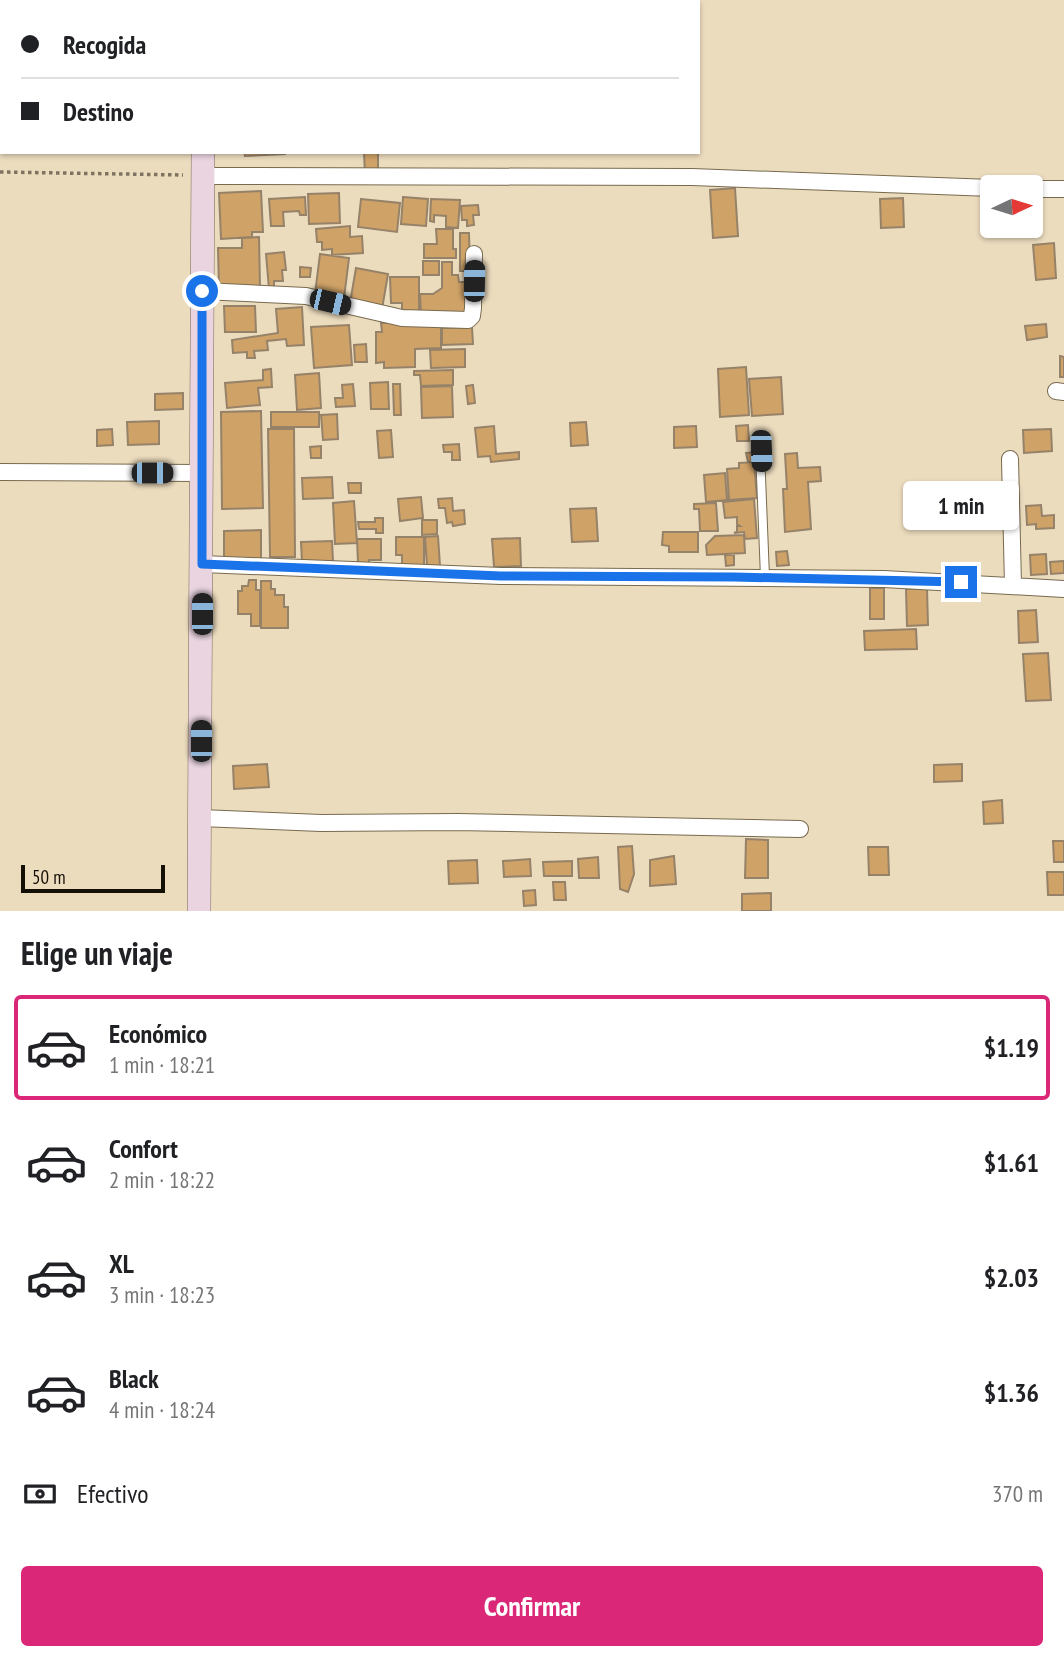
<!DOCTYPE html>
<html lang="es">
<head>
<meta charset="utf-8">
<style>
	body { margin:0; font-family:"PT Sans Narrow",sans-serif; background:#f2f2f2; color:#202124; height:100vh; display:flex; flex-direction:column; font-size:26px; white-space:nowrap }
	* { box-sizing:border-box; margin:0 }
	p { font-size:23px; color:#757577 }
	.icon { flex:none; width:38px; height:38px; fill:none; stroke:currentColor; stroke-width:2; stroke-linecap:round; stroke-linejoin:round }
	.map { position:relative; height:911px; overflow:hidden }
	.panel { display:flex; flex-direction:column; background:#fff; flex:1 }
	.panel>* { flex:none }
	.top-card { position:absolute; left:0px; top:0px; width:700px; height:154px; box-shadow:0 2px 5px #0004; display:grid; align-content:center; height:154px; padding:0 21px; background:#fff }
	.needle { width:46px; rotate:86deg }
	.controls { position:absolute; left:980px; top:175px; display:grid; gap:14px }
	.controls a { display:grid; place-items:center; width:63px; height:63px; border-radius:7px; background:#fff; box-shadow:0 2px 5px #0004; font-size:35px }
	.scale { position:absolute; left:21px; bottom:18px; width:144px; box-sizing:border-box; padding-left:7px; border:4px solid #151006; border-top:0; font-size:19px; line-height:24px; white-space:nowrap; color:#151006; -webkit-text-stroke:5px #ecdcbe; paint-order:stroke }
	.end { position:absolute; width:32px; height:32px; margin:-16px; border:9px solid #1a73e8; background:#fff; box-shadow:0 0 0 4px #fff }
	.from { border-radius:50% }
	.bubble { position:absolute; height:49px; border-radius:7px; background:#fff; box-shadow:0 2px 5px #0004; font-size:23px; font-weight:800; line-height:49px; text-align:center }
	.car { position:absolute; width:21px; height:42px; margin:-21px -10px; border-radius:9px; box-shadow:0 0 5px 2px #0007; background:linear-gradient(#222 24%,#8ab4d8 0 40%,#222 0 76%,#8ab4d8 0 86%,#222 0) }
	.top-card b { display:flex; align-items:center; gap:24px; height:66px; font-size:26px }
	.top-card b+b { border-top:2px solid #e0e0e0 }
	.top-card i { width:18px; height:18px; background:#202124 }
	ul { padding:0; list-style:none }
	li { display:flex; align-items:center; gap:21px; height:105px; margin:0 14px 10px; padding:0 7px; border:4px solid transparent; border-radius:7px }
	li div { flex:1 }
	li b { display:block; font-size:26px }
	li em { font-style:normal; font-weight:800 }
	li.on { border-color:#db2777 }
	li>.icon { width:63px; height:63px; stroke-width:1.5 }
	h2 { padding:0 21px; font-size:32px; line-height:84px }
	.pay { display:flex; align-items:center; gap:18px; height:77px; padding:0 21px; font-size:26px }
	.pay p { margin-inline-start:auto }
	.action { display:flex; gap:14px; margin-top:auto; padding:14px 21px }
	.action a { flex:1; height:80px; border-radius:7px; background:#db2777; color:#fff; font-size:28px; font-weight:800; line-height:80px; text-align:center }
	.map>svg:first-child { display:block }
	.building { fill:#cfa267; stroke:#968269; stroke-width:2 }
	.lines { fill:none; stroke-linecap:round; stroke-linejoin:round }
	.lane-casing { stroke:#786a4f; stroke-width:10 }
	.street-casing { stroke:#786a4f; stroke-width:18 }
	.secondary-casing { stroke:#786a4f; stroke-width:24 }
	.path { stroke:#7e7360; stroke-width:3.5; stroke-dasharray:3.5 3.5; stroke-linecap:butt }
	.lane { stroke:#fff; stroke-width:8 }
	.street { stroke:#fff; stroke-width:16 }
	.secondary { stroke:#e9d4e0; stroke-width:23 }
	.route { stroke:#1a73e8; stroke-width:9 }
</style>
</head>
<body>
<div class="map">
<svg width="1064" height="911" viewBox="0 0 1064 911">
	<rect width="100%" height="100%" fill="#ecdcbe"/>
	<!-- building -->
	<path class="building" d="M244 152H285V154L245 156Z
		M364 152H378V175L365 176Z
		M735 188 738 236 713 238 710 190Z
		M261 191 263 232H252V237L221 239 219 193Z
		M339 193 340 223 309 224 308 194Z
		M305 197 306 215H300L299 211 283 212 284 226H271L269 199Z
		M403 197 428 199 426 226 401 224Z
		M903 198 904 227 881 228 880 199Z
		M361 199 400 203 397 232 358 227Z
		M431 199 460 200 458 228 446 227V216L434 215V222L430 221Z
		M478 205 479 215H473L474 225 467 226V220H462L461 206Z
		M350 226V237L362 236 363 253 332 255V249L322 250V242H317L316 229Z
		M436 229H453V249H456V258H424V244H437Z
		M460 233H469L470 271H460Z
		M259 237 260 287 219 288 218 248H242V238Z
		M1054 243 1056 278 1036 280 1033 245Z
		M284 252 286 270H282L283 281H274V289H269L266 254Z
		M320 254 349 258 344 298 315 294Z
		M423 261H439V275H423Z
		M442 262H452V275H458L459 282H467V318L421 314 420 294H433L442 288Z
		M300 267 311 268 310 277H300Z
		M356 268 388 274 382 309 350 303Z
		M390 277H419V315H402V303H391Z
		M224 306H255L256 332H225Z
		M302 307 304 345 287 346 286 339 267 341 268 350 254 351 255 358H247V352L233 353 232 340 278 333 276 309Z
		M381 323H441V348L415 349V367L384 368V362L376 363V332H382Z
		M1046 324 1047 337 1027 340 1025 326Z
		M349 325 352 365 314 368 311 327Z
		M472 327 473 344 442 345V328Z
		M366 344 367 362H355L354 345Z
		M465 349V367L431 368 430 350Z
		M1060 356 1064 357V377H1060Z
		M746 367 749 415 720 417 718 369Z
		M271 369 272 387 258 388 260 405 227 408 225 383 263 380V370Z
		M453 370V385L421 386 420 375H414V371Z
		M319 373 321 408 297 410 295 375Z
		M781 377 783 414 752 416 749 379Z
		M388 382 389 409H371L370 383Z
		M353 384 355 406 336 407 335 398H343L342 385Z
		M393 384H400L401 415H394Z
		M473 385 475 403 468 404 466 386Z
		M452 386 453 417 422 418 421 387Z
		M183 393V409L155 410V394Z
		M261 411 263 508 222 509 221 412Z
		M271 412H319V427H271Z
		M337 414 338 439 323 440 321 415Z
		M159 421V444L128 445 127 422Z
		M586 422 588 445 571 446 570 423Z
		M748 425 749 441H737L736 426Z
		M494 426 496 454 519 452V459L491 462 490 456 478 457 475 428Z
		M696 426 697 447 674 448V427Z
		M112 429 113 445 97 446V430Z
		M268 429H294L295 557H270Z
		M1051 429 1052 451 1024 453 1023 430Z
		M391 430 393 457 379 458 377 431Z
		M459 444 460 460H452V452H444L443 445Z
		M321 446V458H311L310 447Z
		M757 452V462H748L746 453Z
		M797 453 798 468 820 467 821 481 808 482 811 529 785 532 783 489H787L785 454Z
		M754 462 757 498 729 500 727 469 739 468V463Z
		M725 473 727 500 706 502 704 475Z
		M332 477 333 498 303 499 302 478Z
		M348 483H361V493H349Z
		M421 497 423 518 400 521 398 499Z
		M452 498 453 511 464 510 465 524 453 526 452 522 447 523 445 508H439L438 499Z
		M754 499 757 538 745 539 744 532 734 533 737 532V526H740L737 524V517L725 518 723 502Z
		M354 501 357 543 335 544 333 503Z
		M716 503 718 531H700L699 509H694V504Z
		M1041 505 1042 516 1054 515V528L1036 529V524L1027 525 1026 506Z
		M596 508 598 541 572 542 570 509Z
		M375 518H383V533H376V529H359L358 522H375Z
		M422 520H437V534L422 535Z
		M261 530V561H224V531Z
		M663 532H698V552H669V546L662 545Z
		M744 535 745 553 707 555 706 545 715 536Z
		M438 536 440 566 427 567 425 537Z
		M396 537H424V569L402 565V555H396Z
		M520 538 521 566 494 567 492 539Z
		M357 539H381V560H369V566L358 563Z
		M332 541 333 561 302 562 301 542Z
		M787 551 789 565 777 566 776 552Z
		M1046 554 1047 574 1031 575 1030 555Z
		M725 555H734V565L726 566Z
		M1064 561V573L1051 574 1050 562Z
		M249 580H256V590H260V626H251V614H238V591H242V586H248Z
		M261 581H271V589H275V595H284V607H288V628H261Z
		M870 588H884V619H870Z
		M927 588 928 625 907 626 906 589Z
		M1036 610 1038 642 1019 643 1018 611Z
		M916 629 917 649 865 650 864 631Z
		M1048 653 1051 700 1026 701 1023 654Z
		M267 764 269 787 234 789 233 766Z
		M962 764V781L934 782V765Z
		M1002 800 1003 823 984 824 983 802Z
		M746 839 768 840V878H745Z
		M1053 841H1064V862H1054Z
		M632 846 634 874 628 892 620 889 618 847Z
		M868 847H888L889 875H869Z
		M674 856 676 884 650 886V860Z
		M598 857 599 878H579L578 859Z
		M530 859 531 876 504 877 503 861Z
		M477 860 478 883 449 884 448 861Z
		M572 861V876H544L543 862Z
		M1047 872H1064V895H1048Z
		M553 882H565L566 900H554Z
		M535 890 536 905 524 906 523 891Z
		M771 893V911H742V894Z"/>
	<g class="lines">
		<defs>
			<path id="lane" d="M760 451 765 577"/>
			<path id="street" d="M203 176 692 177 992 188
				M1031 189H1064
				M202 291 306 296 402 318 468 320 472 316 473 308 474 254
				M1056 391 1064 392
				M1010 459 1013 585
				M0 472 203 473
				M202 564 501 576 884 579 1064 589
				M200 818 321 823 457 822 800 829"/>
			<path id="secondary" d="M203 0V2
				M199 911 203 152"/>
		</defs>
		<!-- lane casing -->
		<use href="#lane" class="lane-casing"/>
		<!-- street casing -->
		<use href="#street" class="street-casing"/>
		<!-- secondary casing -->
		<use href="#secondary" class="secondary-casing"/>
		<!-- path -->
		<path class="path" d="M0 172 183 175"/>
		<!-- lane -->
		<use href="#lane" class="lane"/>
		<!-- street -->
		<use href="#street" class="street"/>
		<!-- secondary -->
		<use href="#secondary" class="secondary"/>
	</g>
	<g class="lines">
		<!-- route -->
		<path class="route" d="M202 291V564L501 576 734 577 961 582"/>
	</g>
</svg>
<div class="controls">
<a><svg class="needle" viewBox="-14 -14 28 28"><path d="M0-13l5 13h-10z" fill="#e53935"/><path d="M0 13l5-13h-10z" fill="#757577"/></svg></a>
</div>
<div class="scale">50 m</div>
<i class="end from" style="left:202px;top:291px"></i>
<i class="end" style="left:961px;top:582px"></i>
<div class="bubble" style="left:903px;top:481px;width:116px">1 min</div>
<i class="car" style="left:474px;top:281px;rotate:1deg"></i>
<i class="car" style="left:330px;top:302px;rotate:103deg"></i>
<i class="car" style="left:761px;top:451px;rotate:178deg"></i>
<i class="car" style="left:152px;top:473px;rotate:90deg"></i>
<i class="car" style="left:202px;top:614px;rotate:0deg"></i>
<i class="car" style="left:201px;top:741px;rotate:0deg"></i>
<div class="top-card">
<b><i class="from"></i>Recogida</b>
<b><i></i>Destino</b>
</div>
</div>
<section class="panel">
<h2>Elige un viaje</h2>
<ul>
<li class="on"><svg class="icon" aria-label="car" viewBox="0 0 24 24"><path d="M5 17H2v-5l4-1 3-4h7l3 4 3 1v5h-3M9 17h6M6 11h13"/><circle cx="7" cy="17" r="2"/><circle cx="17" cy="17" r="2"/></svg><div><b>Económico</b><p>1 min · 18:21</p></div><em>$1.19</em></li>
<li><svg class="icon" aria-label="car" viewBox="0 0 24 24"><path d="M5 17H2v-5l4-1 3-4h7l3 4 3 1v5h-3M9 17h6M6 11h13"/><circle cx="7" cy="17" r="2"/><circle cx="17" cy="17" r="2"/></svg><div><b>Confort</b><p>2 min · 18:22</p></div><em>$1.61</em></li>
<li><svg class="icon" aria-label="car" viewBox="0 0 24 24"><path d="M5 17H2v-5l4-1 3-4h7l3 4 3 1v5h-3M9 17h6M6 11h13"/><circle cx="7" cy="17" r="2"/><circle cx="17" cy="17" r="2"/></svg><div><b>XL</b><p>3 min · 18:23</p></div><em>$2.03</em></li>
<li><svg class="icon" aria-label="car" viewBox="0 0 24 24"><path d="M5 17H2v-5l4-1 3-4h7l3 4 3 1v5h-3M9 17h6M6 11h13"/><circle cx="7" cy="17" r="2"/><circle cx="17" cy="17" r="2"/></svg><div><b>Black</b><p>4 min · 18:24</p></div><em>$1.36</em></li>
</ul>
<div class="pay"><svg class="icon" aria-label="cash" viewBox="0 0 24 24"><path d="M3 7h18v10H3z"/><circle cx="12" cy="12" r="2"/></svg>Efectivo<p>370 m</p></div>
<div class="action"><a>Confirmar</a></div>
</section>
</body>
</html>
